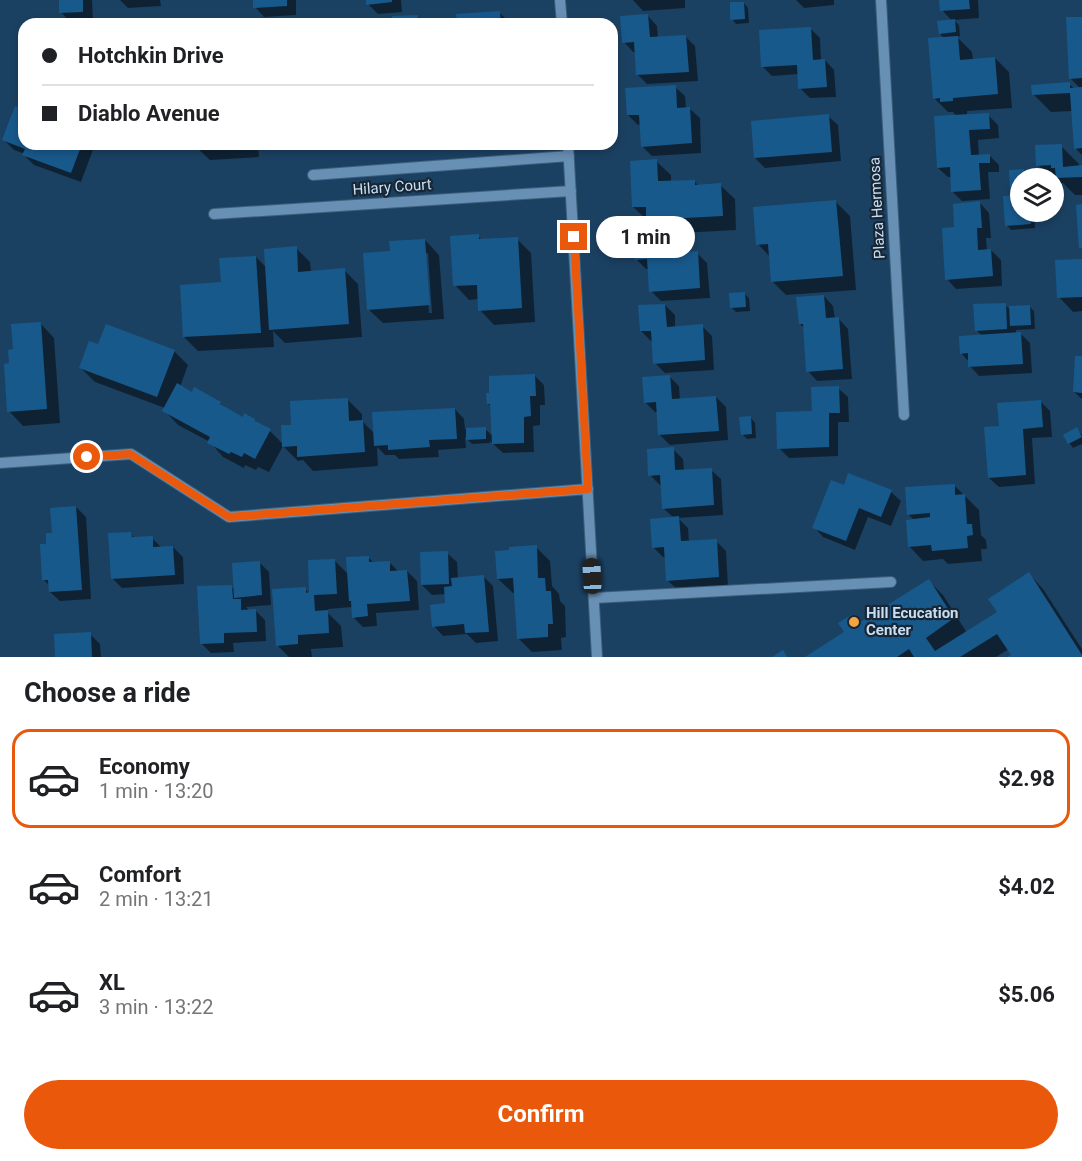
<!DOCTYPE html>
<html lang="en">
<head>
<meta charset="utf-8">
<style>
	body { margin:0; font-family:Roboto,sans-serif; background:#f6f6f6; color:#202124; height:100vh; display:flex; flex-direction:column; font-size:22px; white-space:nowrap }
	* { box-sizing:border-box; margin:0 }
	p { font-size:20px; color:#757577 }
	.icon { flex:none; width:33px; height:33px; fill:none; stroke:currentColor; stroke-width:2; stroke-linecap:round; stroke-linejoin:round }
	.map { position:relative; height:657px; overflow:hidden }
	.details { display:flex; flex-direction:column; background:#fff; flex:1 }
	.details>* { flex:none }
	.hud { position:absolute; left:18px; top:18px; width:600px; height:132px; border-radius:18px; box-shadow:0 3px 9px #0003; display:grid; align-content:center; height:132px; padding:0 24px; background:#fff }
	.fabs { position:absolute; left:1010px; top:168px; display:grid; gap:12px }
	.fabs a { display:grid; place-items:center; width:54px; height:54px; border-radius:50%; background:#fff; box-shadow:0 3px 9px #0003; font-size:30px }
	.end { position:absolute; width:27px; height:27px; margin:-14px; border:8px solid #ea580c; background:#fff; box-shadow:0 0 0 3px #fff }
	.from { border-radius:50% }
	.bubble { position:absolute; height:42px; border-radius:21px; background:#fff; box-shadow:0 3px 9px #0003; font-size:20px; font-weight:700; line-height:42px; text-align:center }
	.car { position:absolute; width:18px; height:36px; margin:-18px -9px; border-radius:8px; box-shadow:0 0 4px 2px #0007; background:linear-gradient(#222 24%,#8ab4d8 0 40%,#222 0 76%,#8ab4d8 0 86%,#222 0) }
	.hud b { display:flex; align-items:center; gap:21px; height:57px; font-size:22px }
	.hud b+b { border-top:2px solid #e0e0e0 }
	.hud i { width:15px; height:15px; background:#202124 }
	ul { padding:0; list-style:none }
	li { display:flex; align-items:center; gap:18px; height:99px; margin:0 12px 9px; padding:0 12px; border:3px solid transparent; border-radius:18px }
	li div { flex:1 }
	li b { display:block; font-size:22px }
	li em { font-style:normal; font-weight:700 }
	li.selected { border-color:#ea580c }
	li>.icon { width:54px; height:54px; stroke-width:1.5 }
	h2 { padding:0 24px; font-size:27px; line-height:72px }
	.primary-button { display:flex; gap:12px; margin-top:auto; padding:12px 24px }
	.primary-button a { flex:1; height:69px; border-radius:36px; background:#ea580c; color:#fff; font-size:24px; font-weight:700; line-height:69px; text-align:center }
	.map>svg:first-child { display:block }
	.shadow { fill:#0007; fill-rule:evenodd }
	.building { fill:#18598c }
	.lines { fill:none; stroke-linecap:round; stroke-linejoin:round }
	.minor-casing { stroke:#3c5e79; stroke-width:12 }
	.minor { stroke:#6890b5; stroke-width:10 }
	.route { stroke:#ea580c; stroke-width:8 }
	.poi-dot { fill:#f4a443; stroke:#172736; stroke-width:2 }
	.labels { text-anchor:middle; stroke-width:4.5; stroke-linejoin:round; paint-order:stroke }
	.street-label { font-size:15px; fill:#c9def2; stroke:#172736 }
	.poi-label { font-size:15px; font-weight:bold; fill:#c9def2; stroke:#172736; text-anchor:start }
</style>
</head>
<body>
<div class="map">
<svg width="1082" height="657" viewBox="0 0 1082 657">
	<rect width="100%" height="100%" fill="#1b4162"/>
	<!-- shadow -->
	<path class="shadow" d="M60 0H92L93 21 70 22 61 12Z
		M120 0H160L161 6 128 8Z
		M254 0H296V15L264 17 255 7Z
		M367 0H401L402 12 378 14 368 4Z
		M633 0H685V8L643 11Z
		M796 0H834V5L804 8Z
		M941 0H978L979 18 954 20 959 25 960 36 957 37 972 52 973 60 995 58 1009 72 1012 108 967 111V116L988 115 998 125 999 138 978 140 979 156 989 155 999 165V172H988L990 199 962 201 952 191V177H948L938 168 957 117 953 112H948L934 98 945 39 940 34 952 21 942 10Z
		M744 3 748 8 749 23 736 24 732 19Z
		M499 12 509 22V24H458Z
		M418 16 422 21 423 24H394Z
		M648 16 657 26 658 38 685 36 695 46 698 81 647 84 638 75 636 52H633L624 42Z
		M1082 18V155L1075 148 1073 111 1051 112 1033 94 1069 84 1075 89H1081L1070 78Z
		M810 28 820 38 821 61 825 60 834 70 836 97 810 98 800 88 799 74 772 76 763 67Z
		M675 87 685 96 686 109H690L700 118 701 153 652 156 642 146 641 124 638 125 628 115Z
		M24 111V144H95L81 182 34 165 24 155 25 154 14 150 4 140Z
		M828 116 838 125 841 161 765 168 755 158Z
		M195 144H258L259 157 210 160 195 146Z
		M302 144H354V149L341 150 336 145 304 146Z
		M1061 146 1079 164V167H1082V195H1075L1063 183H1055L1053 181V178H1051L1038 165Z
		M656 161 671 175V182L694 181 699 186 720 185 735 199 736 230 662 234 670 242 671 255 697 253 707 263 710 298 661 301 651 291 649 269H646L636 259 660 232 633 207Z
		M1023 171 1028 176V178H1020V192L1016 193 1012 188Z
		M1020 197V212H1034L1035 228 1011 230 1007 225Z
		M836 202 850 216 856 290 786 295 772 281 770 257 758 244Z
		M980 203 989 213 991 238H986L987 251 991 250 1001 260 1002 286 956 289 947 279 956 229Z
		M478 236 483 241 517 239 531 253 535 322 494 325 480 310 479 299 469 300 455 285Z
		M425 240 439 255 444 319 383 323 368 309 391 252ZM425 253H428L432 313H429Z
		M296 248 310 262 311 272 344 270 358 284 362 337 285 343 273 331 274 347 198 351 184 337 256 257 267 268Z
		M1082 260V311L1073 312 1059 297Z
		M744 293 749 298 750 311 736 312 731 307Z
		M824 296 833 306 835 319H839L848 329 852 379 817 381 808 371 804 328 800 324Z
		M665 305 675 315V328L702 326 712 336 714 370 665 373 655 363 654 340 651 341 641 331Z
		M1005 305 1011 310 1029 306 1034 311 1035 329 1016 330V334L1020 333 1030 343 1032 373 979 376 970 366 969 362 961 353 982 336 977 331Z
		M40 323 54 338 60 423 23 426 9 411 11 365 14 351Z
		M174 351 188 365 180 387 192 394 220 403 227 410 243 419 254 420 260 425 270 431 283 444 293 426 348 400 362 414V421L375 434 455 409 464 419 465 429H485L493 436 492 407 488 404 535 376 544 385 545 405H540V425L533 426 534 452 503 453 490 441V443L472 444 465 437 466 448 438 450 439 457 399 459 395 455H385L377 447 378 466 313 471 303 460 298 461 283 446 269 472 258 467 256 470 245 465 244 468 223 457 210 442 178 425 164 410 165 408 95 382 81 368Z
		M1082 358V399L1074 392Z
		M669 376 679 386 680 400 716 397 726 407 728 440 670 445 660 435 658 412H655L645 402Z
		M838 388 848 397 849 422H838V456L789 458 779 448Z
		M1040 401 1050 411 1052 437 1032 438 1035 484 999 487 989 478 1000 427Z
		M751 418 755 423 756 438 747 439 742 434Z
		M1077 429 1082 435V444L1073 448 1069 443Z
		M673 449 683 459 684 471 711 470 721 479 723 515 678 518 688 528 689 542 716 541 726 551 728 587 678 590 668 581 666 557H663L653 547 674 518 663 508 662 485H660L650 475Z
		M954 485 979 510 981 535 986 540 987 549H981L982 561 948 564 943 559 923 561 909 546 914 520 908 514Z
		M844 487 891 492 901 501 891 526 868 517 855 550 823 537 814 527Z
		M76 507 86 517 91 599 60 601 50 592V586L43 579 48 545 54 534Z
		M131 534 136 539 152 538 162 548 173 547 183 557 184 584 122 588 112 578Z
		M536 547 550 561 552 586 559 594 560 601 565 606 566 637 561 638 562 650 532 652 518 638 515 593H513L498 579 510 552Z
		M447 553 457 562 458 579 484 577 493 586 498 641 476 643 467 634 443 636 434 626 447 605 446 594 432 595 422 585Z
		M368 557 374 563 389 562 399 572 407 571 417 581 419 610 376 613 377 626 363 627 353 617V607L328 609V613L341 626 343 647 311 649 312 657H289L277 645 305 589 311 595 334 560 349 575Z
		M259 562 269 572 271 605 246 607 250 611H256L265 620 266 641 233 643 234 652 211 653 201 643 231 586 235 590Z
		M1029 574 1043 589 1082 649V657H1010L1013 655 1009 649 996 657H808L846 633 851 616 859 625 929 581 943 595 967 633 999 613Z
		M90 634 100 644 101 657H57Z"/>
	<!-- building -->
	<path class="building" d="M59 0H83V12L59 13Z
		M253 0H287V6L253 8Z
		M366 0H392V2L366 5Z
		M939 0H969L970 9 940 11Z
		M730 2H744L745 19 730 20Z
		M500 11 501 24H457L456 14Z
		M648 14 650 37 686 35 689 72 636 75 634 42 622 43 620 16Z
		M418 15 419 24H392V16Z
		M1066 17H1082V78L1069 79Z
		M260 18V24H213V22Z
		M955 19 956 32 939 34 937 21Z
		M811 27 813 60 825 59 827 87 798 89 797 65 761 67 759 30Z
		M958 36 960 60 995 57 998 94 953 98V101L940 102V98L933 99 928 38Z
		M1070 82V88L1082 87V148L1074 149 1070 93 1032 95 1031 85Z
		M676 85 677 108 690 107 692 143 641 147 639 115H627L625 88Z
		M15 106 24 110V144H82L71 173 22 155 25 149 2 140Z
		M989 113 990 129 969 130 971 155 990 154V163H979L981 190 951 192 950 167 937 168 934 116Z
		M829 114 832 152 754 158 751 121Z
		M1062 144 1063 167 1082 165V177L1056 178 1055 168H1051V165L1036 166 1035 145Z
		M657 159 658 181 695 180V185L721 183 723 216 646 220V207H632L630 161Z
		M1024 169V178H1020V188L1010 189 1009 170Z
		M1020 195V212H1030L1031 224 1005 226 1003 196Z
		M836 200 843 276 771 282 768 244 756 245 753 207Z
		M980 201 982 228H977L978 250 991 249 993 276 945 280 942 228 954 227 953 204Z
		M1082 204V248H1079L1076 205Z
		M661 230 663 254 698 251 700 288 649 292 647 259 635 260 633 232Z
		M479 234V239L518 237 522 308 478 311 477 285 453 286 450 236Z
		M425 239 430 305 367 310 363 253 390 251 389 241Z
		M297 246 298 272 345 268 349 324 269 330 264 249Z
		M256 256 261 333 183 337 180 285 221 282 219 258Z
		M1082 259V297L1057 298 1055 260Z
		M745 292 746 307 730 308 729 293Z
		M824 295 826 318 839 317 843 369 806 372 803 324H799L796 297Z
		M1006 303 1007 329 975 331 973 304Z
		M665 304 667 327 703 324 705 360 653 364 651 331H640L638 305Z
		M1030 305 1031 325 1010 326 1009 306Z
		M41 322 47 409 7 412 4 364 9 363 8 350 13 349 11 324Z
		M106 324 175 350 157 397 79 368 89 341 98 344Z
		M1021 332 1023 364 968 367V353L960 354 959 336Z
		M1075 356H1082V393L1073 392Z
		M535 374 536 396H530L531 416 524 417V443L492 444 490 404H487L486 393H489V376Z
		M670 375 672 399 716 396 719 431 658 435 656 402 644 403 642 377Z
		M177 383 192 392 194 387 221 402 220 404 243 417 244 413 255 419V421L271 429 255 459 244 453 242 457 231 452 229 454 207 443 210 437 162 411Z
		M839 386 840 413H829V447L777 449 776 412 812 411 811 387Z
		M348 398 349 421 363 420 365 452 297 457V446L282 447 281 425H291L290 401Z
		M1041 400 1043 427 1023 429 1026 475 988 478 984 427 999 426 997 403Z
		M455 408 457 439 429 440 430 447 388 450V445L374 446 372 412Z
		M751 416 752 434 741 435 739 417Z
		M486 427V439L466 440V428Z
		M1077 427 1082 437 1068 444 1063 435Z
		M674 447 675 470 712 468 714 505 662 509 660 475 648 476 647 449Z
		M848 473 892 490 881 517 859 508 846 541 812 528 831 480 844 485Z
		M955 484V495L965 494 967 524H972L973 535 967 536 968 548 932 551 931 545 908 547 906 520 930 517V513L907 515 905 487Z
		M76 506 82 590 49 592 48 580H42L40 544H46V533H52L50 508Z
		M679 516 681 541 717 539 719 577 666 581 664 547 652 548 650 519Z
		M131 532 132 537 153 536V547L173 546 175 575 111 579 108 533Z
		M537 545 538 578H545L546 591H551L553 624H548V637L517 639 513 578 497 579 495 551 509 550V547Z
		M448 551 449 584 421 585 420 552Z
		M369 556V562L390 561V571L407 570 410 601 367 604 368 616 352 618 351 601H349L346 557Z
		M335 559 337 594 314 595 315 611 328 610 329 633 298 635V644L276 646 272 589 306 587V593L309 592 308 560Z
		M260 561 262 595 234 598 232 563Z
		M1029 572 1082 655V657H1007L1011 655 997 634 960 657H914L909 649 897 657H805L844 632 838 623 851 615 857 624 929 579 954 618 926 638 935 651 997 612 988 599Z
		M484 575 489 632 465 633 464 624 432 627 430 605 445 603 444 587 452 586 451 578Z
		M232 585 233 599H241V610L256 609 257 632 224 633V643L200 644 197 586Z
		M91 632 92 657H55L54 634Z
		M783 650 787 657H772Z"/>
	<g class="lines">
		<defs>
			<path id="minor" d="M560 0 562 24
				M881 0 904 415
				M568 144 597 657
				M313 175 569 156
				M214 214 571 191
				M0 463 131 454 229 517 588 489
				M594 598 891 582"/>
		</defs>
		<!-- minor casing -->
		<use href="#minor" class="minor-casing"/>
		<!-- minor -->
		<use href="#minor" class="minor"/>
	</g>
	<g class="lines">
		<!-- route -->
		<path class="route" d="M87 457 130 454 229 517 588 489 574 237"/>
	</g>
	<!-- markers -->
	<circle class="poi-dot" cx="854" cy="622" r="6"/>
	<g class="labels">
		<!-- street labels -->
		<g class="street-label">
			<text transform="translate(392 187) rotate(-4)" y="5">Hilary Court</text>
			<text transform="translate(877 208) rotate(-93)" y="5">Plaza Hermosa</text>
		</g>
		<!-- poi labels -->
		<g class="poi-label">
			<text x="866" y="618">Hill Ecucation<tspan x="866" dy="17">Center</tspan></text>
		</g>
	</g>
</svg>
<div class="fabs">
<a><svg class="icon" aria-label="layers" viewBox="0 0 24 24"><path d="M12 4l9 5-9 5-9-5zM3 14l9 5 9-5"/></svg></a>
</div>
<i class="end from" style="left:87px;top:457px"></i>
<i class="end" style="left:574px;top:237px"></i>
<div class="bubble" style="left:596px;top:216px;width:99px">1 min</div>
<i class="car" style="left:592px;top:576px;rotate:357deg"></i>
<div class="hud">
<b><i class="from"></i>Hotchkin Drive</b>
<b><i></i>Diablo Avenue</b>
</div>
</div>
<section class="details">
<h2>Choose a ride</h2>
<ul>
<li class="selected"><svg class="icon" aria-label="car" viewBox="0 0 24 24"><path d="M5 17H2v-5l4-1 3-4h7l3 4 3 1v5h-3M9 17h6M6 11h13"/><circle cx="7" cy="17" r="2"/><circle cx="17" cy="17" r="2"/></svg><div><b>Economy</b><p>1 min · 13:20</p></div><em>$2.98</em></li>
<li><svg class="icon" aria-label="car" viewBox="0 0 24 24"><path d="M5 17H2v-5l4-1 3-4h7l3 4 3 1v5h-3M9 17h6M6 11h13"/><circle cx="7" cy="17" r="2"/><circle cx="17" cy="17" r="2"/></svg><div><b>Comfort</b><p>2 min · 13:21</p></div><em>$4.02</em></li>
<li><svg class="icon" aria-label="car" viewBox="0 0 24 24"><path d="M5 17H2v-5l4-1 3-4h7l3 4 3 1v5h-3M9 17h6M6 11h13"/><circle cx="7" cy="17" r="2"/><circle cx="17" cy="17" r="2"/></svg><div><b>XL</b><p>3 min · 13:22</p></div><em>$5.06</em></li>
</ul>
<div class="primary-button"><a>Confirm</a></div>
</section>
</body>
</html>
